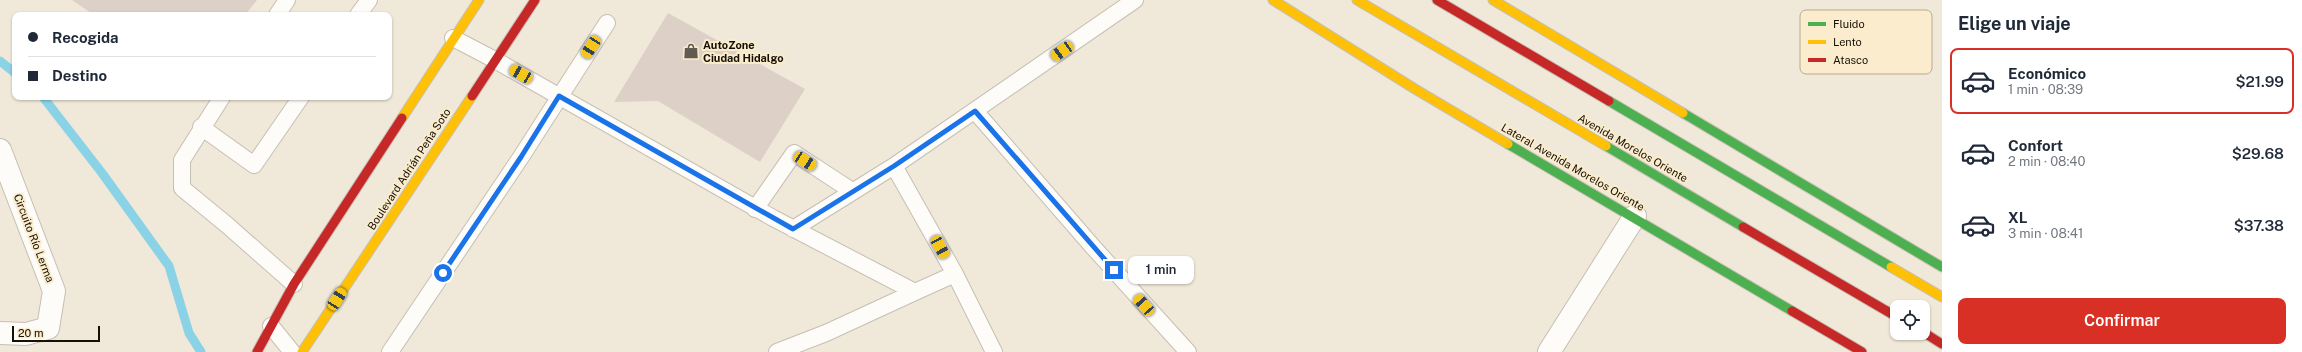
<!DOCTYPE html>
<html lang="es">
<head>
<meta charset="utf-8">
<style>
	body { margin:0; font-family:"Public Sans",sans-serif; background:#f6f6f7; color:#1f2937; height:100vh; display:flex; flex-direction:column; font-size:15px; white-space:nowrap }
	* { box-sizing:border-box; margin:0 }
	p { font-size:13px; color:#747a83 }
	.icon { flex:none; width:22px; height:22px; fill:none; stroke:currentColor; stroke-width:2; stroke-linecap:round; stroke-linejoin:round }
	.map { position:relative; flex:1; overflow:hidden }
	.side { display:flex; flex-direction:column; background:#fff; width:360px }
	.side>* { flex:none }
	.top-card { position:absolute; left:12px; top:12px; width:380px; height:88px; border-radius:8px; box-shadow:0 1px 3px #0004; display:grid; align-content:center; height:88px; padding:0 16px; background:#fff }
	.buttons { position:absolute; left:1890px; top:300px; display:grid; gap:8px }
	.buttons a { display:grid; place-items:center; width:40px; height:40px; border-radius:8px; background:#fff; box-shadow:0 1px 3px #0004; font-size:20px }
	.scale { position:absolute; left:12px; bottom:10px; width:88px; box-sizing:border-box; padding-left:4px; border:2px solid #151006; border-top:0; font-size:11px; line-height:14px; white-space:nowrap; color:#151006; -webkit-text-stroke:3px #fbeccd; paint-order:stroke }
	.end { position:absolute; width:18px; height:18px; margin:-9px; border:5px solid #1a73e8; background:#fff; box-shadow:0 0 0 2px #fff }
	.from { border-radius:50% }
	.bubble { position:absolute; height:28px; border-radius:8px; background:#fff; box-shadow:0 1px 3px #0004; font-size:13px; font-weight:600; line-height:28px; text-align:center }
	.car { position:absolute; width:12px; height:24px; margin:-12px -6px; border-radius:5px; box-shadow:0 0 3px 1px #0007; background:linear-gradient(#f5c518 24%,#345 0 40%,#f5c518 0 76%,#345 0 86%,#f5c518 0) }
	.top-card b { display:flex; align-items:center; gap:14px; height:38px; font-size:15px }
	.top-card b+b { border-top:1px solid #e0e1e3 }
	.top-card i { width:10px; height:10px; background:#1f2937 }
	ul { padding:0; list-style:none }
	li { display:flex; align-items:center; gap:12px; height:66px; margin:0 8px 6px; padding:0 8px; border:2px solid transparent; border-radius:8px }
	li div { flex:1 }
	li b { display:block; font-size:15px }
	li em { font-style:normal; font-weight:600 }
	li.on { border-color:#d93025 }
	li>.icon { width:36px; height:36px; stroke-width:1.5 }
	h2 { padding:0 16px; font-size:18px; line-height:48px }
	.primary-button { display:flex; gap:8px; margin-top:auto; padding:8px 16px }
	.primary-button a { flex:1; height:46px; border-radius:8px; background:#d93025; color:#fff; font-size:16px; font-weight:600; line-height:46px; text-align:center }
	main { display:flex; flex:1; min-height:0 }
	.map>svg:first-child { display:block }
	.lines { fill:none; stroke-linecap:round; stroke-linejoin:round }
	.stream { stroke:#8ad2e5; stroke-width:9 }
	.building { fill:#ddd0c7 }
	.lane-casing { stroke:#c6bfb3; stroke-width:18 }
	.street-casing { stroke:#c6bfb3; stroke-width:24 }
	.fast-casing { stroke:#c6bfb3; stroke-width:11 }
	.slow-casing { stroke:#c6bfb3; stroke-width:11 }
	.jam-casing { stroke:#c6bfb3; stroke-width:11 }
	.lane { stroke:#fdfcf9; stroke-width:16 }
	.street { stroke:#fdfcf9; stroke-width:22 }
	.fast { stroke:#4caf50; stroke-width:9 }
	.slow { stroke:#ffc107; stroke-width:9 }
	.jam { stroke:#c62828; stroke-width:9 }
	.route { stroke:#1a73e8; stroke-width:5 }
	.labels { text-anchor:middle; stroke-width:4; stroke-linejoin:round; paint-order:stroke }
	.poi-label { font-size:11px; font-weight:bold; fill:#151006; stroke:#fbeccd; text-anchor:start }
	.street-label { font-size:11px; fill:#151006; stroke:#fbeccd }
	.key { fill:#fbeccd; stroke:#b6aa91; stroke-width:1 }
	.key-label { font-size:11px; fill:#151006 }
</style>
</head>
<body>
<main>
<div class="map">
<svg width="1942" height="352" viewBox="0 0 1942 352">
	<rect width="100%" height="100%" fill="#f0e8d8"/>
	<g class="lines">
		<!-- stream -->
		<path class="stream" d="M0 61 15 73
			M43 97 102 173 169 266 189 333 201 352"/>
	</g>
	<!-- building -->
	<path class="building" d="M72 0H257L245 15H94Z
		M668 13 805 89 760 162 658 101 614 102Z"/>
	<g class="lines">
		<defs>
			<path id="lane" d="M277 15 287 0
				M358 15 369 0
				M453 38 495 60 773 218 915 292 955 274
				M222 97 182 160V188L227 225 294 284
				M975 111 1093 247 1188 352
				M201 127 254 165 301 97
				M894 166 955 274 994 352
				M755 209 794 153 852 191
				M793 229 894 166 1135 0
				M271 326 292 352
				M390 352 521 157 607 23
				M777 352 826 333 915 292"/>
			<path id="street" d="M0 150 54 291 48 328 26 334 0 333
				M1549 352 1635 216"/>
			<path id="fast" d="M1609 101 1891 267
				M1683 113 1942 267
				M1508 144 1792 311
				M1606 146 1743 227"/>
			<path id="slow" d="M1273 0 1415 89 1508 144
				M1357 0 1606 146
				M1493 0 1683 113
				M402 118 479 0
				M1891 267 1942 297
				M302 352 472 96"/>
			<path id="jam" d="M1437 0 1609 101
				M472 96 535 0
				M1743 227 1897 317
				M1792 311 1862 352
				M1923 332 1942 344
				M257 352 294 284 402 118"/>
		</defs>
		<!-- lane casing -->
		<use href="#lane" class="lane-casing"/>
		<!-- street casing -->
		<use href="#street" class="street-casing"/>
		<!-- fast casing -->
		<use href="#fast" class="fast-casing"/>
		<!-- slow casing -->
		<use href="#slow" class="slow-casing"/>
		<!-- jam casing -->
		<use href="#jam" class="jam-casing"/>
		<!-- lane -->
		<use href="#lane" class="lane"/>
		<!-- street -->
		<use href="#street" class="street"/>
		<!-- fast -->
		<use href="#fast" class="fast"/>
		<!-- slow -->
		<use href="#slow" class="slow"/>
		<!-- jam -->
		<use href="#jam" class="jam"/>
	</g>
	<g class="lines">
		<!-- route -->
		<path class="route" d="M443 273 521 157 559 96 793 229 894 166 975 111 1114 270"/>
	</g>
	<!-- icons -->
	<defs>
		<symbol id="shop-bare" viewBox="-9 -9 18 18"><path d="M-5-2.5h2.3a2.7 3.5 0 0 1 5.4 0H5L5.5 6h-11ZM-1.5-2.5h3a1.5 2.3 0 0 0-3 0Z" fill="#625c50" stroke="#fbeccd" stroke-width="2.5" paint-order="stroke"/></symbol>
	</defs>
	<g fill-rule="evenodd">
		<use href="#shop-bare" x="680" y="40" width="22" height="22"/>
	</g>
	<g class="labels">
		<!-- poi labels -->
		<g class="poi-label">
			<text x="703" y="49">AutoZone<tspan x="703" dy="13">Ciudad Hidalgo</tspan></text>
		</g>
		<!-- street labels -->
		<g class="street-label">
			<text transform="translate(1633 148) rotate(30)" y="4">Avenida Morelos Oriente</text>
			<text transform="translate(1573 167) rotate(30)" y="4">Lateral Avenida Morelos Oriente</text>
			<text transform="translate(409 169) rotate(-57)" y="4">Boulevard Adrián Peña Soto</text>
			<text transform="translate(34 238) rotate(69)" y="4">Circuito Río Lerma</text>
		</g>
	</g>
	<!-- legend -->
	<rect x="1800" y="10" width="132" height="64" rx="6" class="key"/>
	<rect x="1808" y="22" width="18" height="4" fill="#4caf50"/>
	<rect x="1808" y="40" width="18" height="4" fill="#ffc107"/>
	<rect x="1808" y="58" width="18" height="4" fill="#c62828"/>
	<g class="key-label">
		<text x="1833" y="28">Fluido</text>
		<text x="1833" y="46">Lento</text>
		<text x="1833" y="64">Atasco</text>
	</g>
</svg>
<div class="buttons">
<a><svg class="icon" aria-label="locate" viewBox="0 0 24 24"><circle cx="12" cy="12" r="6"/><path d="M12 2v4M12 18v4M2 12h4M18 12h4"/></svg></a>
</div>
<div class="scale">20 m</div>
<i class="end from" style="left:443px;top:273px"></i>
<i class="end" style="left:1114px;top:270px"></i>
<div class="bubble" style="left:1128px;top:256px;width:66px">1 min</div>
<i class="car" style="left:591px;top:47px;rotate:213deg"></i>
<i class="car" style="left:1062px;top:51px;rotate:235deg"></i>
<i class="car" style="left:521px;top:74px;rotate:300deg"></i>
<i class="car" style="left:805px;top:161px;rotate:123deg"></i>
<i class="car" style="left:940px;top:247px;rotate:151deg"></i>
<i class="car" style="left:337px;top:299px;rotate:33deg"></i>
<i class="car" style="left:1144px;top:305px;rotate:318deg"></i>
<div class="top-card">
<b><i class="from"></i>Recogida</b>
<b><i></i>Destino</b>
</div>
</div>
<section class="side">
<h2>Elige un viaje</h2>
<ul>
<li class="on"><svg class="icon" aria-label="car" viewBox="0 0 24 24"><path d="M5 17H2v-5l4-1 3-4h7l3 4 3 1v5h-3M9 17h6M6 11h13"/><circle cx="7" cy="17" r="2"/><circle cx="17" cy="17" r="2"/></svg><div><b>Económico</b><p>1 min · 08:39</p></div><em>$21.99</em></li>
<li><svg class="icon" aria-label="car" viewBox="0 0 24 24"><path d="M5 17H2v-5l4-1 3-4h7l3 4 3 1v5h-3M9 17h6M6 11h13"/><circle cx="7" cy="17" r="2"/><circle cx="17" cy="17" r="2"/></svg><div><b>Confort</b><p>2 min · 08:40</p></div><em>$29.68</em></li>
<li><svg class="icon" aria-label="car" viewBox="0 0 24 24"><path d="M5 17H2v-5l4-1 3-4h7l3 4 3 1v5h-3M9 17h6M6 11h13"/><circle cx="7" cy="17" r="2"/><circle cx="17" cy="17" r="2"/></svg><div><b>XL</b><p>3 min · 08:41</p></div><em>$37.38</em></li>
</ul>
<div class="primary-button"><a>Confirmar</a></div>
</section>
</main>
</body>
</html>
